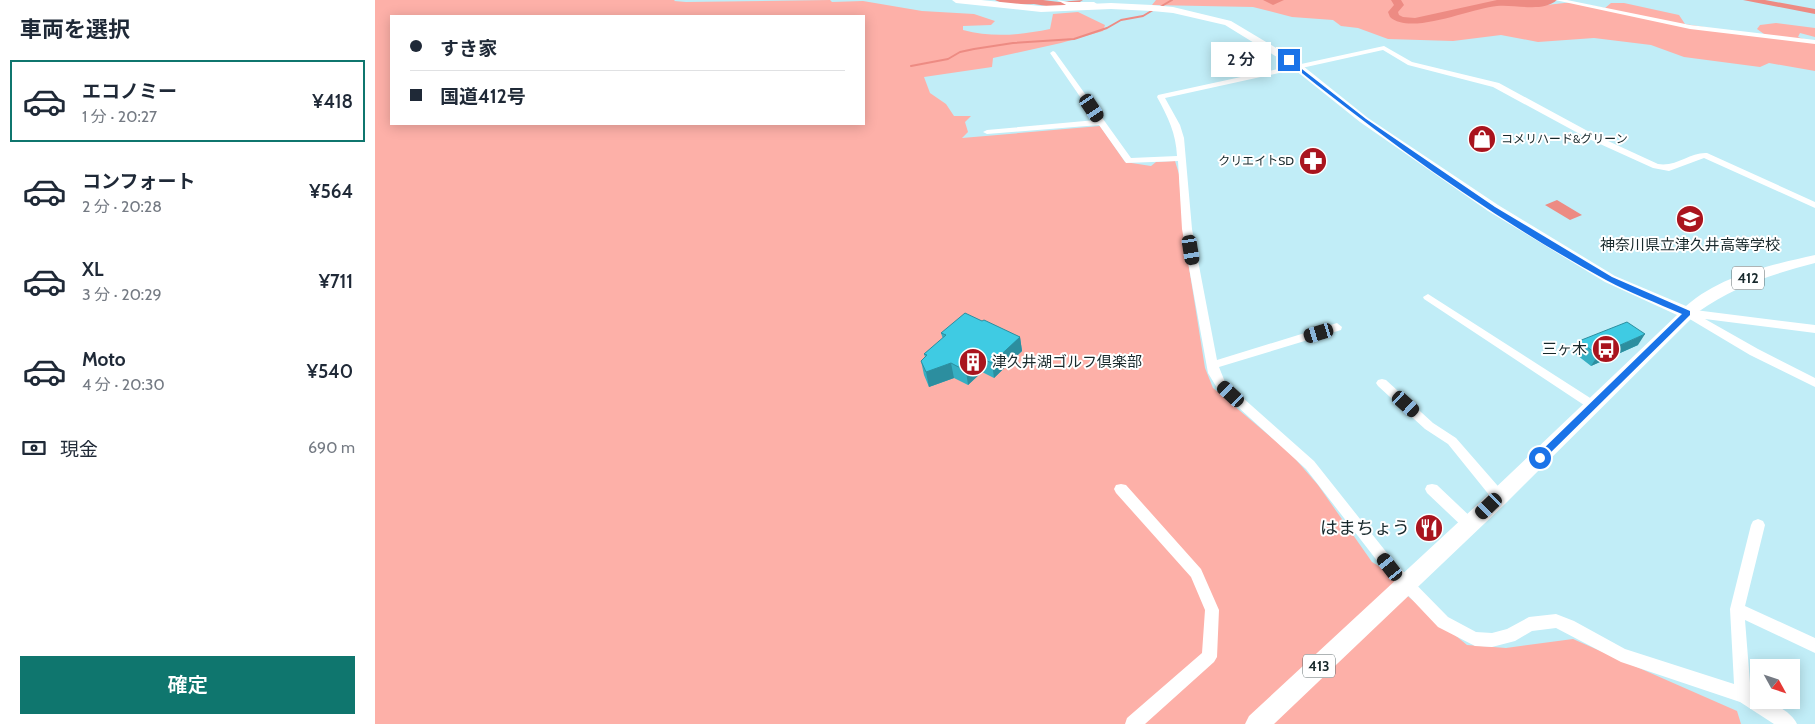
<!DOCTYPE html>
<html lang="ja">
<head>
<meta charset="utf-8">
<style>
	body { margin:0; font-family:Cabin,"Noto Sans JP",sans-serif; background:#f6f6f7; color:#1f2937; height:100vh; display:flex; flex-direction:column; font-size:19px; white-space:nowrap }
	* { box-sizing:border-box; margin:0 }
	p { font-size:16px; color:#747a83 }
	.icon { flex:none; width:28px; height:28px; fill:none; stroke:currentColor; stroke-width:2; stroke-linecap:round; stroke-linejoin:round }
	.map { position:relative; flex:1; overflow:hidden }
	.drawer { display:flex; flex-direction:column; background:#fff; width:375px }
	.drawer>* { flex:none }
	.hud { position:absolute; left:15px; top:15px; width:475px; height:110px; border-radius:0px; box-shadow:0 2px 12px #0003; display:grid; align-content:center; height:110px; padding:0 20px; background:#fff }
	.needle { width:32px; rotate:130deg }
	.fabs { position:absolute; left:1375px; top:659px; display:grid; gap:10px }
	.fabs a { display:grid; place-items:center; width:50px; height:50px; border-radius:0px; background:#fff; box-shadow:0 2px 12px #0003; font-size:25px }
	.end { position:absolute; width:22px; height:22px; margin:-11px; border:6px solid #1a73e8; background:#fff; box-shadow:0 0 0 2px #fff }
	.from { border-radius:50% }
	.bubble { position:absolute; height:35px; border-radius:0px; background:#fff; box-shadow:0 2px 12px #0003; font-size:16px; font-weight:600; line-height:35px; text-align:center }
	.car { position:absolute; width:15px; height:30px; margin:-15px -8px; border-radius:6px; box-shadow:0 0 4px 1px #0007; background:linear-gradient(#222 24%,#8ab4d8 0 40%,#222 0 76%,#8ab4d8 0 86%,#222 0) }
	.hud b { display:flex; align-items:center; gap:18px; height:48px; font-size:19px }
	.hud b+b { border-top:1px solid #e0e1e3 }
	.hud i { width:12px; height:12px; background:#1f2937 }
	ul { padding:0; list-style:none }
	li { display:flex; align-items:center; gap:15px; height:82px; margin:0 10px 8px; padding:0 10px; border:2px solid transparent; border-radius:0px }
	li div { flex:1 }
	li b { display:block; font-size:19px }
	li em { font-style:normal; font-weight:600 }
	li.current { border-color:#0f766e }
	li>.icon { width:45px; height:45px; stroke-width:1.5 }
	h2 { padding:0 20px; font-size:22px; line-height:60px }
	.pay { display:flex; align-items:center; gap:12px; height:55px; padding:0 20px; font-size:19px }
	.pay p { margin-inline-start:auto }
	.primary-button { display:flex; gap:10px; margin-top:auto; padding:10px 20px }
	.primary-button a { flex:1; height:58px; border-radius:0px; background:#0f766e; color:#fff; font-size:20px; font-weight:600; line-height:58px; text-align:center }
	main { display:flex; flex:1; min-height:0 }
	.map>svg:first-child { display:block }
	.green { fill:#fdb0a8; fill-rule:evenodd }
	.water { fill:#ed8b83 }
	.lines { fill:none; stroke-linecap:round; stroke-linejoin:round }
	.stream { stroke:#ed8b83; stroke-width:2 }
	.river { fill:#ed8b83; fill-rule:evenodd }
	.minor { fill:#fff; fill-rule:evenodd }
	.highway { fill:#fff; fill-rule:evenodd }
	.wall { fill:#36afc3 }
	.shaded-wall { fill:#2c8e9f }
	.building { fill:#3fcbe3; stroke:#2c8e9f }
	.route { fill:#1a73e8 }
	.labels { text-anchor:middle; stroke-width:4; stroke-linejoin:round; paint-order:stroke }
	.far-poi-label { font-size:12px; fill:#18292c; stroke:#fff; text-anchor:start }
	.shield { fill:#fff; stroke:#5d696b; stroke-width:1 }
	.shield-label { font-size:14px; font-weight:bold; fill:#18292c }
	.poi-label { font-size:15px; fill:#18292c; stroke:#fff }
	.near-poi-label { font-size:18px; fill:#18292c; stroke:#fff; text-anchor:end }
</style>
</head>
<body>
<main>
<section class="drawer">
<h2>車両を選択</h2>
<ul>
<li class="current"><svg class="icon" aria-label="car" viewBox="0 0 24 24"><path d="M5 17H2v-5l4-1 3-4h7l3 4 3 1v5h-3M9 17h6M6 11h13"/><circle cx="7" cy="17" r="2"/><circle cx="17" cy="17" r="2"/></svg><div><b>エコノミー</b><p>1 分 · 20:27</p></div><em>¥418</em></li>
<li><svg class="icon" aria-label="car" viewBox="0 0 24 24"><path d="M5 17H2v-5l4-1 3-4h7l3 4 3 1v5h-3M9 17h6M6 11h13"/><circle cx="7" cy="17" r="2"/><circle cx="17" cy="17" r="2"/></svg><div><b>コンフォート</b><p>2 分 · 20:28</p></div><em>¥564</em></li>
<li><svg class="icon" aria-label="car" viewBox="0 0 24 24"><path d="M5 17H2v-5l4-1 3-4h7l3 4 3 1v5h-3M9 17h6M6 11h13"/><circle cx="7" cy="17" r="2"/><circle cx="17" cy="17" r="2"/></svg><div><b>XL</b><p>3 分 · 20:29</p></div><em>¥711</em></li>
<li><svg class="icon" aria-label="car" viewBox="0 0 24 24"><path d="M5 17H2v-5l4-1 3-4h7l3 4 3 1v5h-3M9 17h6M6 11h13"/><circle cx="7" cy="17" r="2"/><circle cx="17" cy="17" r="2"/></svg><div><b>Moto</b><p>4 分 · 20:30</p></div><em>¥540</em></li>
</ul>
<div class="pay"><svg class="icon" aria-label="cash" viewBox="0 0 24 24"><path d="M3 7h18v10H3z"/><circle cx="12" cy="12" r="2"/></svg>現金<p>690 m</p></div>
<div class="primary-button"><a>確定</a></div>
</section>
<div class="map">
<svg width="1440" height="724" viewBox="0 0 1440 724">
	<rect width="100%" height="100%" fill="#c1edf7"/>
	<!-- green -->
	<path class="green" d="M0 0H300L299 1 311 2 455 0 457 2 488 1 547 11 599 14 620 21 616 25 588 26V30C618 38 645 35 675 29L678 14 703 12 730 25 728 31 686 43 618 58 617 67 549 77 555 93 571 104 579 116H596L590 122 593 132 587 138 725 126 750 162 776 166 781 162 800 161 804 174 808 230 830 368 838 388 916 454 943 485 997 562 1024 578 1018 584 1092 645 1131 648 1198 639 1362 711 1366 724H0ZM16 16H489V124H16Z
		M781 0H1162L1165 2 1163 6 1198 2 1230 8 1236 3H1249L1304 15 1310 24 1373 34H1389L1382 29 1385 25 1401 23 1440 28V37L1425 33 1423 37 1440 43V71L1394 63 1385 67 1309 57 1276 45 1219 38 1163 42 1126 35 1078 41 1013 39 983 28 966 26 958 20 917 17 878 7 777 5Z"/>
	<!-- water -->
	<path class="water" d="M1368 0H1390L1440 9V14Z
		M1182 200 1207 215 1195 220 1170 205Z"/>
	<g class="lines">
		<!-- stream -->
		<path class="stream" d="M785 7 797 0
			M536 66 573 59 585 52 599 49 638 43 699 39 732 28 746 20 768 16 778 10"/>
		<!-- river -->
		<path class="river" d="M620 0H668L684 2 708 0 700 5 684 8 659 4 631 5Z
			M888 0H909L898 5Z
			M1016 0H1026L1029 5 1023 12 1024 15 1028 17 1040 18 1122 0H1182C1167 13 1140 4 1122 6 1096 8 1036 36 1015 17L1013 12 1019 5Z"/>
		<!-- minor -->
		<path class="minor" d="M682 0 694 2H719L722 4 719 6H693Z
			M1180 0H1192L1315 25 1440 40V44L1315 29Z
			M1009 46 1037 62 1124 83 1220 135 1283 164C1302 167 1315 152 1332 153L1440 202V208L1329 158 1294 171 1278 168 1214 139 1118 87 1033 65 1008 50 790 98 805 125 809 138 817 229 842 360 962 323 967 327 966 330 844 367 850 382 939 461 1020 563 1073 617 1101 632 1117 633 1132 629 1154 617 1181 614 1199 621 1250 649 1359 684 1355 609 1376 525 1378 521 1383 519 1388 521 1390 525 1370 606 1440 638V653L1370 620 1375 683 1376 690 1384 695V700C1396 700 1418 713 1422 724H1399L1365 702 1246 662 1181 628 1157 631 1140 641 1117 647 1100 646 1063 627 1010 571 931 469 842 388 833 373 807 229 803 161 751 163 724 125 612 134 608 132 612 130 721 120 675 53 678 51 680 52 756 158 802 156C801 133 793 117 782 97L783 95Z
			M1053 294 1223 403 1225 406 1223 409H1215L1049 299 1048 297Z
			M1312 309 1440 325V333L1330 319 1383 349 1440 378V387L1375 355 1308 315 1307 313Z
			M1007 379 1011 380 1058 423 1081 438 1129 493 1131 497 1129 501 1124 502 1119 501 1073 444 1050 429 1003 386 1001 383 1003 380Z
			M746 484 751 485 826 569 844 610 842 657 839 662 770 724H750L752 718 827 653 830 610 816 577 741 493 739 489 741 485Z
			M1057 484 1062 485 1100 521 1102 525 1100 529 1095 531 1090 529 1052 493 1050 489 1052 485Z"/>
		<!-- highway -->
		<path class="highway" d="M577 0H606L666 6 736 3 777 5 798 7 856 21 918 58 993 118 1123 205 1240 276 1311 306C1346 275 1396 265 1440 255V263C1398 274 1359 286 1323 312L1131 503 899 724H870L874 716 1117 491 1302 315 1230 282 1113 211 985 122 910 62 850 25 798 13 777 11 736 9 666 12 581 3Z"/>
	</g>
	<!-- wall -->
	<path class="wall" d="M607 321 645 337 647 351 619 378 607 372 593 385 579 378 554 387 549 375 546 361 550 357 549 354 568 339 566 333Z
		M1204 341 1263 345 1216 366 1198 352Z"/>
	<!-- shaded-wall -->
	<path class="shaded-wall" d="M1270 334 1263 345 1216 366 1223 355Z
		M645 337 647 351 619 378 617 363Z
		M605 358 607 372 593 385 591 371Z
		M576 363 579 378 554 387 551 372Z"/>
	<!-- building -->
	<path class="building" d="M590 313 607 321 609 320 645 337 617 363 605 358 591 371 576 363 551 372 546 361 552 355 549 354 571 335 566 333Z
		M1252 322 1270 334 1223 355 1204 341Z"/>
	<!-- route -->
	<path class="route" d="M914 59 991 119 1120 207 1237 277 1315 311V315L1168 460H1162V455L1307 314C1282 303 1255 293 1231 280 1118 218 1012 142 912 61Z"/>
	<!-- icons -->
	<defs>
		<symbol id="shop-disc" viewBox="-11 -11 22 22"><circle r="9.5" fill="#a9141e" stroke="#fff"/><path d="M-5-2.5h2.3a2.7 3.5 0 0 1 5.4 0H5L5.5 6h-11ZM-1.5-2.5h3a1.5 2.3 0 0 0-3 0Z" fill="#fff"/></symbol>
		<symbol id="pharmacy-disc" viewBox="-11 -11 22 22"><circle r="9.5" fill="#a9141e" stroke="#fff"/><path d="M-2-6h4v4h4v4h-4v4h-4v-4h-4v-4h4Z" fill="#fff"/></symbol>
		<symbol id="school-disc" viewBox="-11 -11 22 22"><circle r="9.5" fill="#a9141e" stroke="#fff"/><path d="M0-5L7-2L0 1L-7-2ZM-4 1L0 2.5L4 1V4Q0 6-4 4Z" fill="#fff"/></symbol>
		<symbol id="bus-disc" viewBox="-11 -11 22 22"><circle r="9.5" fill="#a9141e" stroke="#fff"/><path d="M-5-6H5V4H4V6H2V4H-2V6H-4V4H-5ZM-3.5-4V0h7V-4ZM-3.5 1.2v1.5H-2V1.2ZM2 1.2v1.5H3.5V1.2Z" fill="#fff"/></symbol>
		<symbol id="building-disc" viewBox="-11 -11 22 22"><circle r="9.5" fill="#a9141e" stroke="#fff"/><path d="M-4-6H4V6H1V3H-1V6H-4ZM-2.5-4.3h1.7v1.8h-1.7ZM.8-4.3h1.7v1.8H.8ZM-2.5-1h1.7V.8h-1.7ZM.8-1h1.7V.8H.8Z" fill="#fff"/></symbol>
		<symbol id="restaurant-disc" viewBox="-11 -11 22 22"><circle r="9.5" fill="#a9141e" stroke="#fff"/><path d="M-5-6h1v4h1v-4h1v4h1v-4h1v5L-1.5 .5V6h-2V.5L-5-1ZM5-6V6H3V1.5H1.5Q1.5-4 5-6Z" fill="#fff"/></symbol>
	</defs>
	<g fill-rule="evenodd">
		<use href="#shop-disc" x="1091" y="123" width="32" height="32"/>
		<use href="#pharmacy-disc" x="922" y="145" width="32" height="32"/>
		<use href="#school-disc" x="1299" y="203" width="32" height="32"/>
		<use href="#bus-disc" x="1215" y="333" width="32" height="32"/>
		<use href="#building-disc" x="582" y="346" width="32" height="32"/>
		<use href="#restaurant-disc" x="1038" y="512" width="32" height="32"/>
	</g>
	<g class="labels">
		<!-- far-poi labels -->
		<g class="far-poi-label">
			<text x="1126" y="143">コメリハード&amp;グリーン</text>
			<text x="919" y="165" text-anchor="end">クリエイトSD</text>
		</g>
		<!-- shield labels -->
		<g class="shield">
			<rect x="1357" y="266.5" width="32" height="23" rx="4"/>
			<rect x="928" y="654.5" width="32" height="23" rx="4"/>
		</g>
		<g class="shield-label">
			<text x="1373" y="283">412</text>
			<text x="944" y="671">413</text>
		</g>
		<!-- poi labels -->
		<g class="poi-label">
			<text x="1315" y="250">神奈川県立津久井高等学校</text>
			<text x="1212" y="354" text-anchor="end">三ヶ木</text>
			<text x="617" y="367" text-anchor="start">津久井湖ゴルフ倶楽部</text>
		</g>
		<!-- near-poi labels -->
		<g class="near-poi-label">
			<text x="1035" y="534">はまちょう</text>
		</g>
	</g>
</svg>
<div class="fabs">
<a><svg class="needle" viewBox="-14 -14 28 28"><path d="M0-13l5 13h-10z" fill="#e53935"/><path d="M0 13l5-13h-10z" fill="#747a83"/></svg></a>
</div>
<i class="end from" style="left:1165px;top:458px"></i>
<i class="end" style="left:914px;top:60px"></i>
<div class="bubble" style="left:836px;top:42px;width:60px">2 分</div>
<i class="car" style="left:717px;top:108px;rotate:146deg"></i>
<i class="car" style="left:816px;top:250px;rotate:171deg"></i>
<i class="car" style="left:944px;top:333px;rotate:253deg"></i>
<i class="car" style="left:856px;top:394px;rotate:313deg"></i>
<i class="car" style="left:1031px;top:404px;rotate:132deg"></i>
<i class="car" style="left:1114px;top:506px;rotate:226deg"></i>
<i class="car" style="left:1015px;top:567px;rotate:322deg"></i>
<div class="hud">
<b><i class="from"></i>すき家</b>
<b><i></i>国道412号</b>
</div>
</div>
</main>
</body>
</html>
